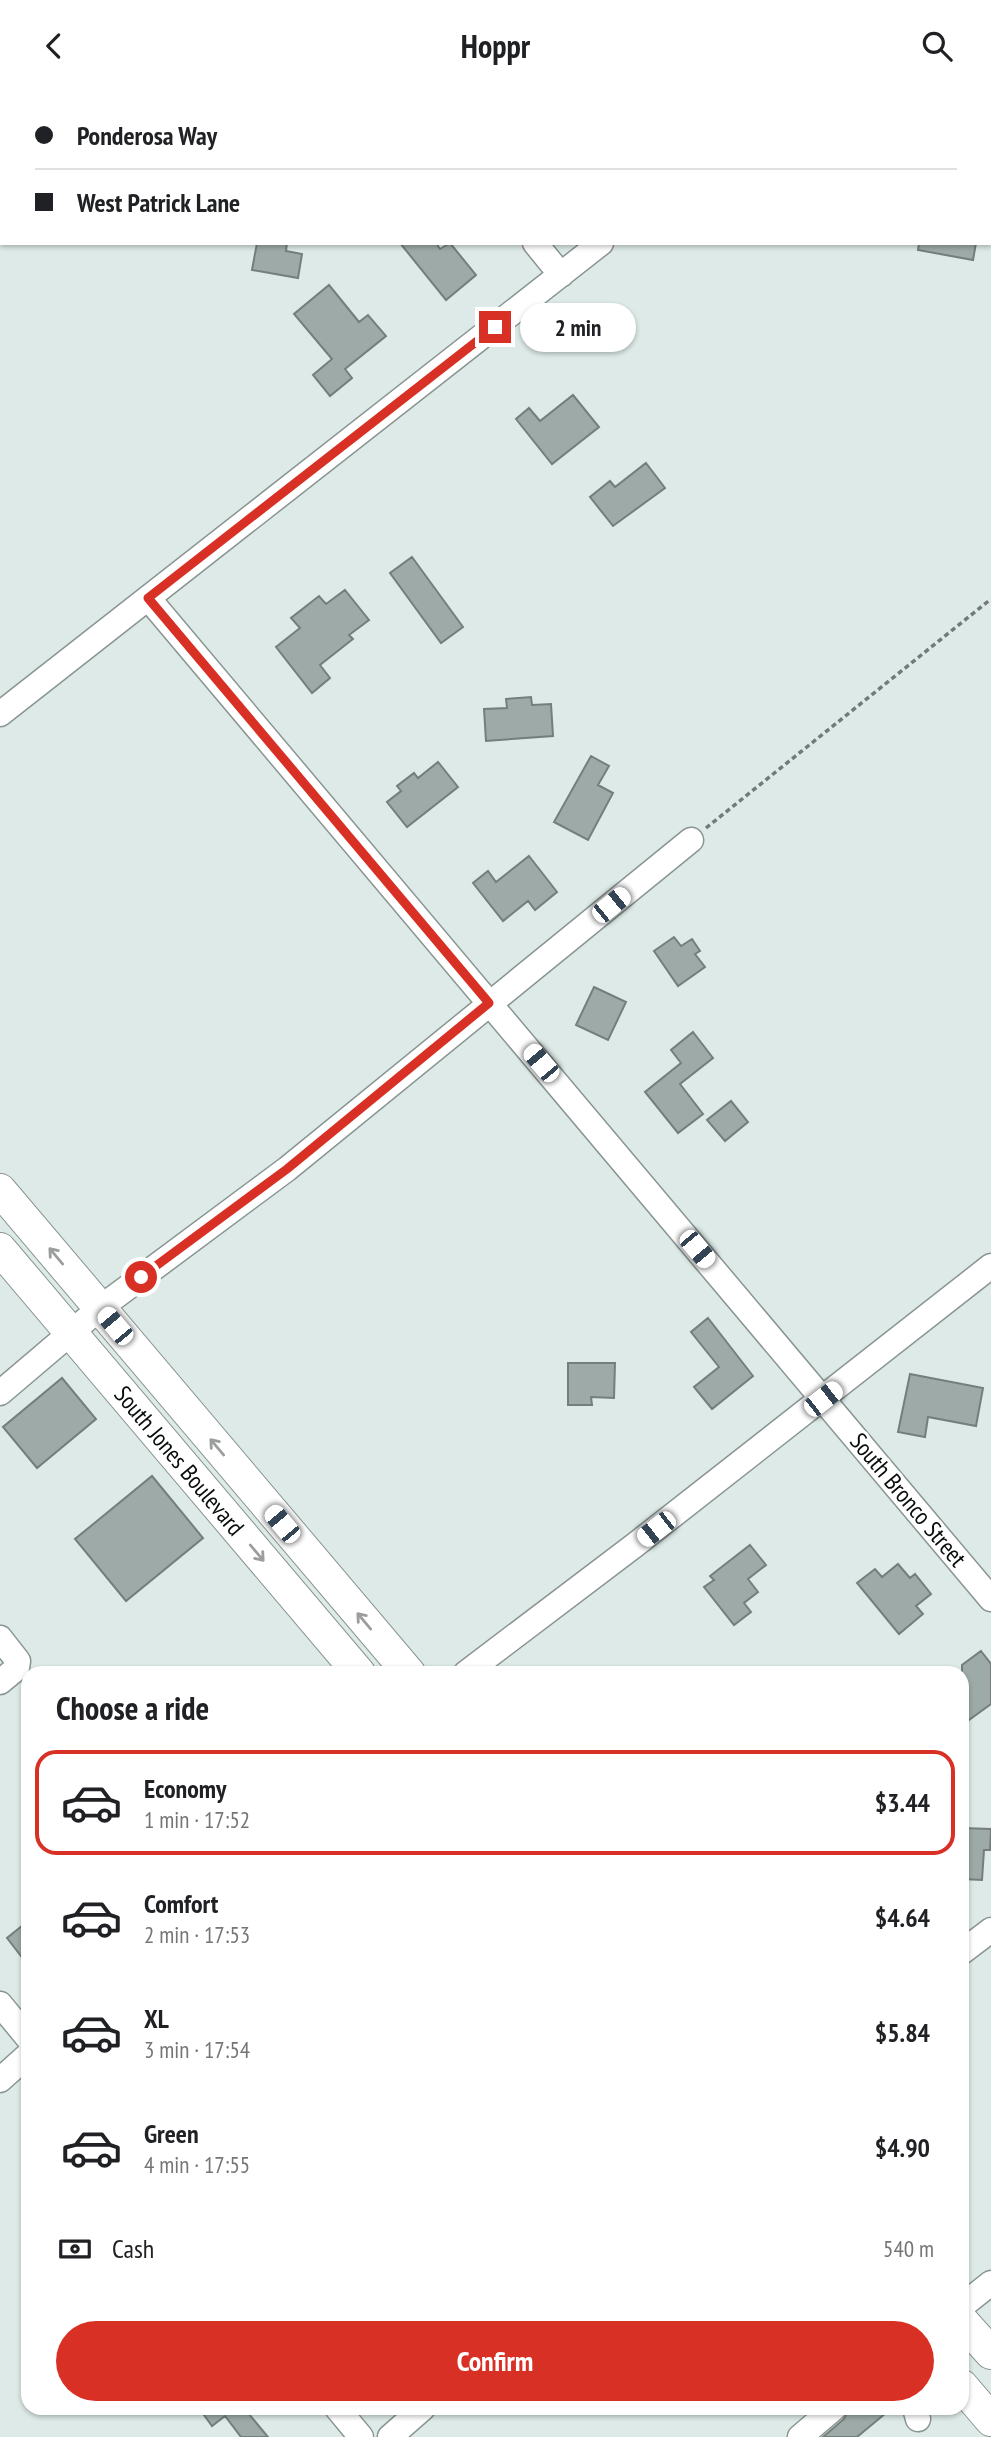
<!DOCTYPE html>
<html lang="en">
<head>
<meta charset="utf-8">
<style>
	body { margin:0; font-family:"PT Sans Narrow",sans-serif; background:#f2f2f2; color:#202124; height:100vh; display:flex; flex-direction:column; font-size:26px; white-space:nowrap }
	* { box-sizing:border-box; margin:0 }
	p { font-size:23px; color:#757577 }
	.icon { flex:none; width:38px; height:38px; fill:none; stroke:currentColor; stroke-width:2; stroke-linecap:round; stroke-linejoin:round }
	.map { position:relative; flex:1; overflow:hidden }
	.side { position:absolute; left:21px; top:1575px; width:948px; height:749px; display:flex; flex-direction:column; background:#fff; border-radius:21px; box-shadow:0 2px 5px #0004 }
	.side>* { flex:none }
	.top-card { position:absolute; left:0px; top:0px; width:992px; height:154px; box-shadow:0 2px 5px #0004; display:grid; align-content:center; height:154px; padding:0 35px; background:#fff }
	.end { position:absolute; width:32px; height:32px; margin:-16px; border:9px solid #d93025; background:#fff; box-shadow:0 0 0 4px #fff }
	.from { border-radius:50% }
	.bubble { position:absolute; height:49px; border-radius:24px; background:#fff; box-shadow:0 2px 5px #0004; font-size:23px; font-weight:600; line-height:49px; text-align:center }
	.car { position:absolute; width:21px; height:42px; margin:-21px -10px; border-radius:9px; box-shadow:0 0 5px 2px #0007; background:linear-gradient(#fff 24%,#345 0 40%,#fff 0 76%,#345 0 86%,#fff 0) }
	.top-card b { display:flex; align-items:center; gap:24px; height:66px; font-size:26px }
	.top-card b+b { border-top:2px solid #e0e0e0 }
	.top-card i { width:18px; height:18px; background:#202124 }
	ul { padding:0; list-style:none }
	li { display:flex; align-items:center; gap:21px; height:105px; margin:0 14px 10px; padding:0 21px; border:4px solid transparent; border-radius:21px }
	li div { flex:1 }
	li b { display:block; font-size:26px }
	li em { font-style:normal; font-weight:600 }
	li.selected { border-color:#d93025 }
	li>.icon { width:63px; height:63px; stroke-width:1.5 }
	h2 { padding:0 35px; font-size:32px; line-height:84px }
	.pay { display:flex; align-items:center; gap:18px; height:77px; padding:0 35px; font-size:26px }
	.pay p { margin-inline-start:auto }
	.action { display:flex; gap:14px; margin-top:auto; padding:14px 35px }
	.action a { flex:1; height:80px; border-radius:42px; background:#d93025; color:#fff; font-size:28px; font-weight:600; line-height:80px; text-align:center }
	header { display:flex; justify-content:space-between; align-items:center; height:91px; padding:0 35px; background:#fff; font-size:32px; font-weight:600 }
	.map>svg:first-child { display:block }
	.building { fill:#9daaa7; stroke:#747f7d; stroke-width:2 }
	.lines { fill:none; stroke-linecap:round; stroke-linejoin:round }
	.minor-casing { stroke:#899592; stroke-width:27 }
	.major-casing { stroke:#899592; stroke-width:34 }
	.path { stroke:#727b79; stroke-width:3.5; stroke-dasharray:5 3.5; stroke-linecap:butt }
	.minor { stroke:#fff; stroke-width:24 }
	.major { stroke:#fff; stroke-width:32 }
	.oneway { stroke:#9c9e9d }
	.route { stroke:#d93025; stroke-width:9 }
	.labels { text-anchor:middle; stroke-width:6; stroke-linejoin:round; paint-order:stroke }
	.street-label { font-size:24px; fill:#080c0b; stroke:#fff }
</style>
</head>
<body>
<header><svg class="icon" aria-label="back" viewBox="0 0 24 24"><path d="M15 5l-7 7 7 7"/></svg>Hoppr<svg class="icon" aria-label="search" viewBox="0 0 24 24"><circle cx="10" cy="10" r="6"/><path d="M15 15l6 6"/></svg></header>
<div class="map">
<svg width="991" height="2346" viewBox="0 0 991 2346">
	<rect width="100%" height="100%" fill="#ddeae7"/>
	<!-- building -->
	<path class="building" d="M257 152H287L286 160 302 163 298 187 252 179Z
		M400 152H436L440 158 450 152 476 184 446 209Z
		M919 152H976L973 169 918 159Z
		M329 194 359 231 368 224 386 245 345 278 352 287 330 305 313 284 332 268 294 223Z
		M573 304 599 336 552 373 516 328 529 317 540 330Z
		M646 372 665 397 613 435 590 406 610 390 615 396Z
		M412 466 463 536 441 552 390 482Z
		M345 499 369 529 349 544 353 548 320 574 330 587 312 602 276 556 300 537 291 527 319 505 326 513Z
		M531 606 532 614 551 613 553 645 486 650 484 618 507 617 506 608Z
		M591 665 609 675 598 694 613 702 588 749 554 731Z
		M438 671 458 696 407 736 387 711 401 700 397 695 414 682 418 687Z
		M529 765 557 801 535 819 528 810 503 830 473 792 488 780 496 791Z
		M674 846 681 855 692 848 700 860 695 863 705 876 678 895 654 860Z
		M594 896 626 911 608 949 576 934Z
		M693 941 713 967 680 993 703 1023 678 1042 645 1001 681 972 671 959Z
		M731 1010 748 1031 725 1050 707 1029Z
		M708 1227 753 1285 712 1318 694 1296 719 1276 691 1241Z
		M568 1272H615L614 1307 591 1306 592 1314H568Z
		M910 1283 983 1297 976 1335 928 1326 925 1346 898 1341Z
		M62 1287 96 1328 37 1377 3 1336Z
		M152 1385 203 1447 126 1510 75 1448Z
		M750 1454 766 1474 748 1488 758 1501 744 1512 751 1521 734 1534 704 1496 714 1489 710 1485Z
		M898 1473 910 1487 915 1483 931 1503 916 1515 923 1523 899 1543 857 1492 875 1478 882 1486Z
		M981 1560 991 1573V1613L962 1634V1574Z
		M962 1737 991 1738 990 1759H984L982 1789 962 1788Z
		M28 1830V1874L7 1847Z
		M199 2317H244L268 2346H241L225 2325 212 2335Z
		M849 2317H892L857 2346H823L844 2328Z"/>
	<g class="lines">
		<defs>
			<path id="minor" d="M410 0 412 2
				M792 2 794 0
				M535 152 561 184
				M148 507 991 1508
				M0 623 601 152
				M0 1302 100 1217 287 1078 691 749
				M0 1547 18 1570 17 1577 0 1591
				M466 1582 635 1454 991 1175
				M962 1861 991 1839
				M0 1913 28 1947
				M0 1989 28 1964
				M962 2215 991 2192
				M337 2317 361 2346
				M915 2317 918 2328
				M390 2346 423 2317
				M800 2346 834 2317"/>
			<path id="major" d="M0 1099 409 1582
				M0 1158 359 1582
				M962 2230 991 2262
				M962 2295 991 2329"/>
		</defs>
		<!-- minor casing -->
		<use href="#minor" class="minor-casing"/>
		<!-- major casing -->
		<use href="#major" class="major-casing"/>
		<!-- path -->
		<path class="path" d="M706 737 991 508"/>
		<!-- minor -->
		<use href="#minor" class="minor"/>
		<!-- major -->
		<use href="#major" class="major"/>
	</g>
	<!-- one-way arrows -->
	<defs><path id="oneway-shaft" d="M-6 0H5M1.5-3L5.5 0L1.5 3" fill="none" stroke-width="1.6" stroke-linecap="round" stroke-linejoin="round" transform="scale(1.75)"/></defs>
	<g class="oneway">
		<use href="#oneway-shaft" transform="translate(56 1165) rotate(-130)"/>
		<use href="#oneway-shaft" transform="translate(217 1356) rotate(-130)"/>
		<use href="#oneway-shaft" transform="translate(257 1462) rotate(50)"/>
		<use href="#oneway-shaft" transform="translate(364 1530) rotate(-130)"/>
	</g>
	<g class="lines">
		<!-- route -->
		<path class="route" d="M141 1186 287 1078 489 912 148 507 495 236"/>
	</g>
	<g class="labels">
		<!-- street labels -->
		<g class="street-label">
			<text transform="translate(179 1370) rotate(50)" y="8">South Jones Boulevard</text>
			<text transform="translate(908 1409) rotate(50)" y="8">South Bronco Street</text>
		</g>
	</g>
</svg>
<i class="end from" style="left:141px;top:1186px"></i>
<i class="end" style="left:495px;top:236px"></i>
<div class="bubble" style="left:520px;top:212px;width:116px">2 min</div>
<i class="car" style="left:611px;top:814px;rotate:51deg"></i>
<i class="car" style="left:541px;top:972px;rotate:320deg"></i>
<i class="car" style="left:697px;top:1158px;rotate:140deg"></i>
<i class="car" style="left:115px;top:1235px;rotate:320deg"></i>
<i class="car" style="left:823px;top:1308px;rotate:52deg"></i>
<i class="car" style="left:282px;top:1433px;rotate:320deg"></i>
<i class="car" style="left:656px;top:1438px;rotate:232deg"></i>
<div class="top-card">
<b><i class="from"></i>Ponderosa Way</b>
<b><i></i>West Patrick Lane</b>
</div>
<section class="side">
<h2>Choose a ride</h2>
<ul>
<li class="selected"><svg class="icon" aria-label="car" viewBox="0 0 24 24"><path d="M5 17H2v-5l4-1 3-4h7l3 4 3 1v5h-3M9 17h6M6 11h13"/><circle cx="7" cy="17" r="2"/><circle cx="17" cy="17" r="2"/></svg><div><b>Economy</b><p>1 min · 17:52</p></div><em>$3.44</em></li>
<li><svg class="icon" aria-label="car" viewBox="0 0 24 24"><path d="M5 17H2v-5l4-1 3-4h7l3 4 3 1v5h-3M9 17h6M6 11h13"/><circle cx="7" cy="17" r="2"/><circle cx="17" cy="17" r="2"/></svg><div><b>Comfort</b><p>2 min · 17:53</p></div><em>$4.64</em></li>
<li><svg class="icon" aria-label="car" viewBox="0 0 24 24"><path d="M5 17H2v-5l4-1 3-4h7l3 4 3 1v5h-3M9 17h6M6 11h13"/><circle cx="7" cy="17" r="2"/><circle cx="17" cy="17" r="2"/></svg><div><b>XL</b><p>3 min · 17:54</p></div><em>$5.84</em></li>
<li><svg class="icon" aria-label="car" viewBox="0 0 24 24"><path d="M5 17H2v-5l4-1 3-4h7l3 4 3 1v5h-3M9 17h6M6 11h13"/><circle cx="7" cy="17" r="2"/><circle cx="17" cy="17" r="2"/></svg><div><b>Green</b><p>4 min · 17:55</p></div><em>$4.90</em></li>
</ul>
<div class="pay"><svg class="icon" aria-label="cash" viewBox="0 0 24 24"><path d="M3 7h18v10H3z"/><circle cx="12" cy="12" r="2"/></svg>Cash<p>540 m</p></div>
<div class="action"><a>Confirm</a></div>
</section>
</div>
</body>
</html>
